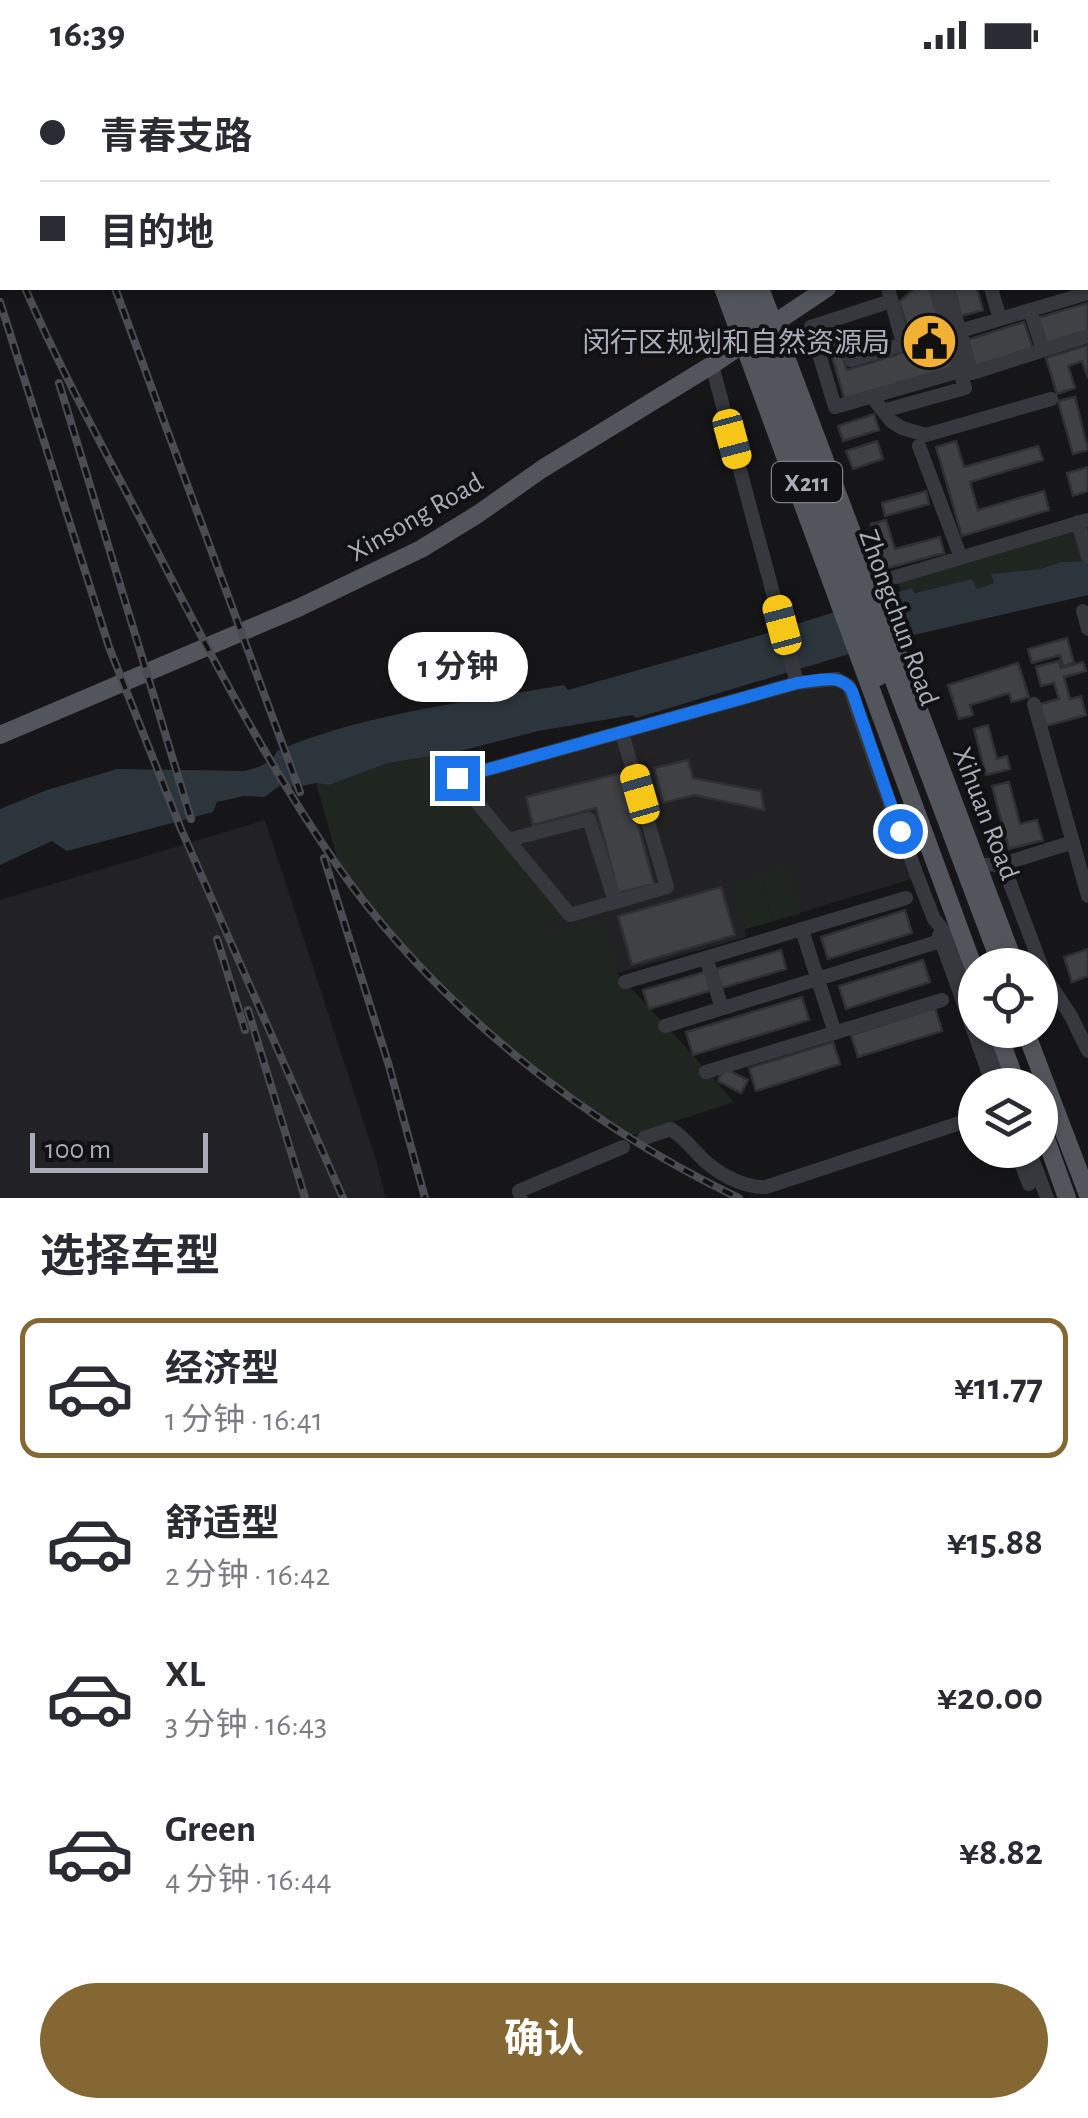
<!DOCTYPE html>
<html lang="zh">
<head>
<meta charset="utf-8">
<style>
	body { margin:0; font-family:"Alegreya Sans","Noto Sans SC",sans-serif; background:#f2f2f3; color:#2b2b33; height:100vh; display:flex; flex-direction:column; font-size:38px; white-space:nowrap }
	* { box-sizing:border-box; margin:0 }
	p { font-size:32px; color:#7c7c81 }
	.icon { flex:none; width:55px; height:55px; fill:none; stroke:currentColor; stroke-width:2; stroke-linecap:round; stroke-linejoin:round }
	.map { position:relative; height:1128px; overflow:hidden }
	.side { display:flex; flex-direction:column; background:#fff; flex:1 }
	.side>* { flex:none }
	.hud { position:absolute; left:0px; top:0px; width:1090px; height:220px; box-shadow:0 2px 8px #0004; display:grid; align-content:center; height:220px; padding:0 40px; background:#fff }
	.tools { position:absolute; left:958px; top:878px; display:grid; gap:20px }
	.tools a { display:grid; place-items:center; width:100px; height:100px; border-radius:50%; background:#fff; box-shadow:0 2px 8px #0004; font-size:50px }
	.scale { position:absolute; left:30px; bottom:25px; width:178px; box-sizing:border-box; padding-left:10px; border:5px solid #a8adb8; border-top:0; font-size:28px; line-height:35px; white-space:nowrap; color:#a8adb8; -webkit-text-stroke:8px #111113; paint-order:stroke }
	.end { position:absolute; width:45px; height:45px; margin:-22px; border:12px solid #1a73e8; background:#fff; box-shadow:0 0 0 5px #fff }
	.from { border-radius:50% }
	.bubble { position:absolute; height:70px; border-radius:35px; background:#fff; box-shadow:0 2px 8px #0004; font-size:32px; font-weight:700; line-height:70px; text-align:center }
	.car { position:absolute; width:30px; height:60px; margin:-30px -15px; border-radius:12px; box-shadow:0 0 8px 2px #0007; background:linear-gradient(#f5c518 24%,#345 0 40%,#f5c518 0 76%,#345 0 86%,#f5c518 0) }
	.hud b { display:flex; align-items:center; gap:35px; height:95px; font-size:38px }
	.hud b+b { border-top:2px solid #e1e1e2 }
	.hud i { width:25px; height:25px; background:#2b2b33 }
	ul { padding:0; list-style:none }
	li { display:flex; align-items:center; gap:30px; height:140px; margin:0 20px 15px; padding:0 20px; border:5px solid transparent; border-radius:20px }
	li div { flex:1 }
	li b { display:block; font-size:38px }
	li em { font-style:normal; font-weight:700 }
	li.selected { border-color:#856733 }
	li>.icon { width:90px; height:90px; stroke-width:1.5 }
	h2 { padding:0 40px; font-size:45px; line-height:120px }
	.primary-button { display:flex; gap:20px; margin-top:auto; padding:20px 40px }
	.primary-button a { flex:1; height:115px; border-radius:60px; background:#856733; color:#fff; font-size:40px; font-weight:700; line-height:115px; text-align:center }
	.status { display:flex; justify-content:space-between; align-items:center; height:70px; padding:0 50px; background:#fff; direction:ltr }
	.status svg { height:28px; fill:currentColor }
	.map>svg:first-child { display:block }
	.built { fill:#222225 }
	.green { fill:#1e261f }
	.water { fill:#2c353c }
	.building { fill:#404145; stroke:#303034; stroke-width:2.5 }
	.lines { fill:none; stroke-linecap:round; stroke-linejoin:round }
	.minor { stroke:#37383d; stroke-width:14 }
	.major { stroke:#53555c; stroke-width:18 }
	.rail-casing { stroke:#4a4c52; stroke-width:8 }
	.rail { stroke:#111113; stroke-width:4; stroke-dasharray:11; stroke-linecap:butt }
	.major-bridge { stroke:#53555c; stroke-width:18 }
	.route { stroke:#1a73e8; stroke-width:12 }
	.labels { text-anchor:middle; stroke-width:8; stroke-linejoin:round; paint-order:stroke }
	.shield { fill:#111113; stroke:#7b7e86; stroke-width:2.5 }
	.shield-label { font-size:25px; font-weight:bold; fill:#a8adb8 }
	.poi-label { font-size:28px; fill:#a8adb8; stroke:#111113; text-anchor:end }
	.street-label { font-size:28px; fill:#a8adb8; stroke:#111113 }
</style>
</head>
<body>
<div class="status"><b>16:39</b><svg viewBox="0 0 49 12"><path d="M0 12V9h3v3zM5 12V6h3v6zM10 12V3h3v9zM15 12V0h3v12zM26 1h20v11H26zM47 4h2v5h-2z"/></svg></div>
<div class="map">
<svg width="1088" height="1128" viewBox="0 0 1088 1128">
	<rect width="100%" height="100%" fill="#161618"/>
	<!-- built -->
	<path class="built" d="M843 611 918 807 745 859 746 867 564 918 545 852 569 845 457 708 797 613Z
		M265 750 376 1090 386 1128H0V830Z"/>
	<!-- green -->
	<path class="green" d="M1088 449V491L1061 492 1040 499 991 504 995 513 977 519 972 509 914 523 910 518 901 521 896 507Z
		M456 682 457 708 570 845 545 852 549 864 601 849 617 903 693 985 734 1032 629 1066 580 1034 515 985 456 932 402 875 341 801 316 713 329 715 388 693Z
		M788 797 800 844 773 851 761 804Z
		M760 805 772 852 745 859 731 814Z"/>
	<!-- water -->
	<path class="water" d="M1088 491V525L909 566 636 648 633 645 538 661 456 682 388 693 329 715 316 713 296 717 281 715 264 727 244 726 217 732 213 742 67 781 52 771 0 795V739L47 720 117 699 244 701C257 698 271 694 277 681 366 643 469 632 564 615L568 620 765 564 911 518 915 523 972 509 977 519 994 513 991 504 1040 499 1061 492Z"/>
	<!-- building -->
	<path class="building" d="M915 218H930L954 300 845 331 831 283 836 265 847 300 914 279 899 232Z
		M954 218H977L983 240 961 246Z
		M1088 233V261L1045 274 1037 248Z
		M1024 252 1033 279 976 297 967 270Z
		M1088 275V308L1082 291 1068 296 1075 318 1057 324 1046 288Z
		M1075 327 1088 380 1073 384 1058 331Z
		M874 344 879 360 843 371 838 356Z
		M877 371 883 389 853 399 846 381Z
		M956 371 964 397 1038 376 1043 390 970 412 978 440 1044 421 1049 440 962 466 936 377Z
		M1088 397V421L1073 426 1067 403Z
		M926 421 929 434 885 446 882 433Z
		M886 450 895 479 940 467 944 483 884 499 871 454Z
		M1067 568 1074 593 1063 596 1060 585 1032 593 1028 579Z
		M1059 591 1061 598 1083 592 1086 601 1064 607 1070 629 1081 626 1086 645 1046 656 1040 634 1059 629 1054 613 1041 616 1036 597Z
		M1018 593 1029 627 1012 632 1009 623 970 635 973 645 959 649 948 615Z
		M988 655 997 689 1007 686 1010 699 986 705 974 659Z
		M688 690 693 708 761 721 764 740 694 725 663 733 654 698Z
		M624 702 654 814 618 823 596 738 533 755 526 727Z
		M1009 712 1020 754 1037 750 1043 770 1009 779 992 716Z
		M721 817 735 865 632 895 618 846Z
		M905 840 912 863 828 889 821 867Z
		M1088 879V906L1072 912 1064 887Z
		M781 880 786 899 722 918 716 899Z
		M923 890 930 912 846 939 839 916Z
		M708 901 713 920 649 939 643 920Z
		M802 927 809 950 693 985 686 962Z
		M935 938 942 961 858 987 851 965Z
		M833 972 840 994 756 1021 749 998Z
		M724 998 748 1010 741 1023 718 1011Z"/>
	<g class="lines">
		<!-- minor -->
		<path class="minor" d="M102 0 103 2
			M787 0 788 2
			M877 0 878 2
			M948 0 950 2
			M1046 0 1047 2
			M363 2 366 0
			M746 2 750 0
			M824 2 828 0
			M917 2 920 0
			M1025 2 1029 0
			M1081 2 1085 0
			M1088 199V198
			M947 218 972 303 1088 266
			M991 218 1000 249
			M891 231 811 257 835 337 960 301 935 218
			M1030 240 1043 280
			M960 261 1088 223
			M851 290 903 274 888 218
			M712 295 797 613 837 609 849 616 877 699 923 821 934 849 950 868 975 935
			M872 327 891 351 902 358 926 365 1051 329
			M883 341 965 318 960 301
			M919 376 961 488
			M1078 452 1088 487
			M872 514 1088 450
			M1083 541 1088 559
			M1034 634 1088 826
			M622 663 667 817 570 845 457 708 797 613
			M508 770 589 749 615 832
			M1000 795 1073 772
			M978 796C989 794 997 793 1005 800L1046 908 1071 946 1088 981
			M802 860 835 963
			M939 865 993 1015
			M706 888 722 938
			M625 912 906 828
			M665 956 950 868
			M984 960 1005 1015
			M706 1002 942 930
			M644 1068 671 1059C685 1068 694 1081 706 1092 722 1106 746 1118 766 1117L975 1048
			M1016 1080 1029 1114
			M1029 1080 1047 1128
			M521 1128 519 1121 623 1077"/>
		<!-- major -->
		<path class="major" d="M643 0 644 2
			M671 0V2
			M1088 44V43
			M723 218 975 901
			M760 218 1015 895
			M891 603 1001 895
			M0 665 298 538 421 479 478 444 542 399 712 295 827 218
			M997 960 1017 1015
			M1025 960 1088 1125
			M1040 1052 1067 1128"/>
		<defs>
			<path id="rail" d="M34 0 35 2
				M0 116 2 124
				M0 146 2 154
				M25 218C63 306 110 390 154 475 211 586 268 696 339 798 436 936 587 1056 739 1128
				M115 218 300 722
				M0 232 109 577 181 759 343 1128
				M59 313 191 749
				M324 788 389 996 425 1128
				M217 869 245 960
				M248 940 305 1128"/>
		</defs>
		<!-- rail casing -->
		<use href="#rail" class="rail-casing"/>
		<!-- rail -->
		<use href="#rail" class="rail"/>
		<!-- major-bridge -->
		<path class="major-bridge" d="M735 218 878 607
			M750 218 891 603"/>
	</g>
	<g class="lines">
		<!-- route -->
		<path class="route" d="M457 708 797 613C816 611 841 602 852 621L900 761"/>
	</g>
	<!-- icons -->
	<defs>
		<symbol id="civic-disc" viewBox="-11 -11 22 22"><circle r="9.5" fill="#f2b134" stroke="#111113"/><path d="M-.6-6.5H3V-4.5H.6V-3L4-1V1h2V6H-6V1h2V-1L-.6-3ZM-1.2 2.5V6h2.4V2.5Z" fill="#111"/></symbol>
	</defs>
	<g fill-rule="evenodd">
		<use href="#civic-disc" x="898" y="240" width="63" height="63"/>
	</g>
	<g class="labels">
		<!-- shield labels -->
		<rect class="shield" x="772" y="392" width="70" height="40" rx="8"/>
		<g class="shield-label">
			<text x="807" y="421">X211</text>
		</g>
		<!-- poi labels -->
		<g class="poi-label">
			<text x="890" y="282">闵行区规划和自然资源局</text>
		</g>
		<!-- street labels -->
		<g class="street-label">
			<text transform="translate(415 446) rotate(-30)" y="10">Xinsong Road</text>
			<text transform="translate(900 547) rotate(70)" y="10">Zhongchun Road</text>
			<text transform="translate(987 743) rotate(69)" y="10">Xihuan Road</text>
		</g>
	</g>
</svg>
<div class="tools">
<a><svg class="icon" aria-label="locate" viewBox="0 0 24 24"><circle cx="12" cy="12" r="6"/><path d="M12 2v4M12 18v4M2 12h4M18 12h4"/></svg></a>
<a><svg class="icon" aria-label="layers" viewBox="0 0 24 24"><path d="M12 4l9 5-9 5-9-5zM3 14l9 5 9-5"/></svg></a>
</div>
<div class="scale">100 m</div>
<i class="end from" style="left:900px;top:761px"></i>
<i class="end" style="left:457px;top:708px"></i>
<div class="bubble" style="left:388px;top:562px;width:140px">1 分钟</div>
<i class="car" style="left:732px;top:369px;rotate:165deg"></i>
<i class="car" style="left:782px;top:555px;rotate:345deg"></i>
<i class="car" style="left:640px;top:724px;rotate:344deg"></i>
<div class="hud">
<b><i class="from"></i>青春支路</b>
<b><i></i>目的地</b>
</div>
</div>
<section class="side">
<h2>选择车型</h2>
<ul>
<li class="selected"><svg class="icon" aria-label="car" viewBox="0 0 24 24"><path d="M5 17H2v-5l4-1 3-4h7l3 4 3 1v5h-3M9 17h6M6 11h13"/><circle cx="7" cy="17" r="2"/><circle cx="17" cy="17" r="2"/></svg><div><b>经济型</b><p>1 分钟 · 16:41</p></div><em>¥11.77</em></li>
<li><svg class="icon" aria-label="car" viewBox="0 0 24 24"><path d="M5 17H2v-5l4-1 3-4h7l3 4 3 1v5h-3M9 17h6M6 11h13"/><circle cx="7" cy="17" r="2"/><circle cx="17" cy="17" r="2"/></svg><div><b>舒适型</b><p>2 分钟 · 16:42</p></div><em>¥15.88</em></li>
<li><svg class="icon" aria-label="car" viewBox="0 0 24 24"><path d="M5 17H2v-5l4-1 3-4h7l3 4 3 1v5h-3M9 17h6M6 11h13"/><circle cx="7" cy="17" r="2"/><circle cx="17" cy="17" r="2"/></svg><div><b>XL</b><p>3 分钟 · 16:43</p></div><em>¥20.00</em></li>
<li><svg class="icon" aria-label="car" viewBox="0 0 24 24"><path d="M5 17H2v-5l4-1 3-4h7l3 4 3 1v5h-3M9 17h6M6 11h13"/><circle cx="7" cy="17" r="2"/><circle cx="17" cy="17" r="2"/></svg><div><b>Green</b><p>4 分钟 · 16:44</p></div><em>¥8.82</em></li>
</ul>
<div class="primary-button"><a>确认</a></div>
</section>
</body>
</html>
